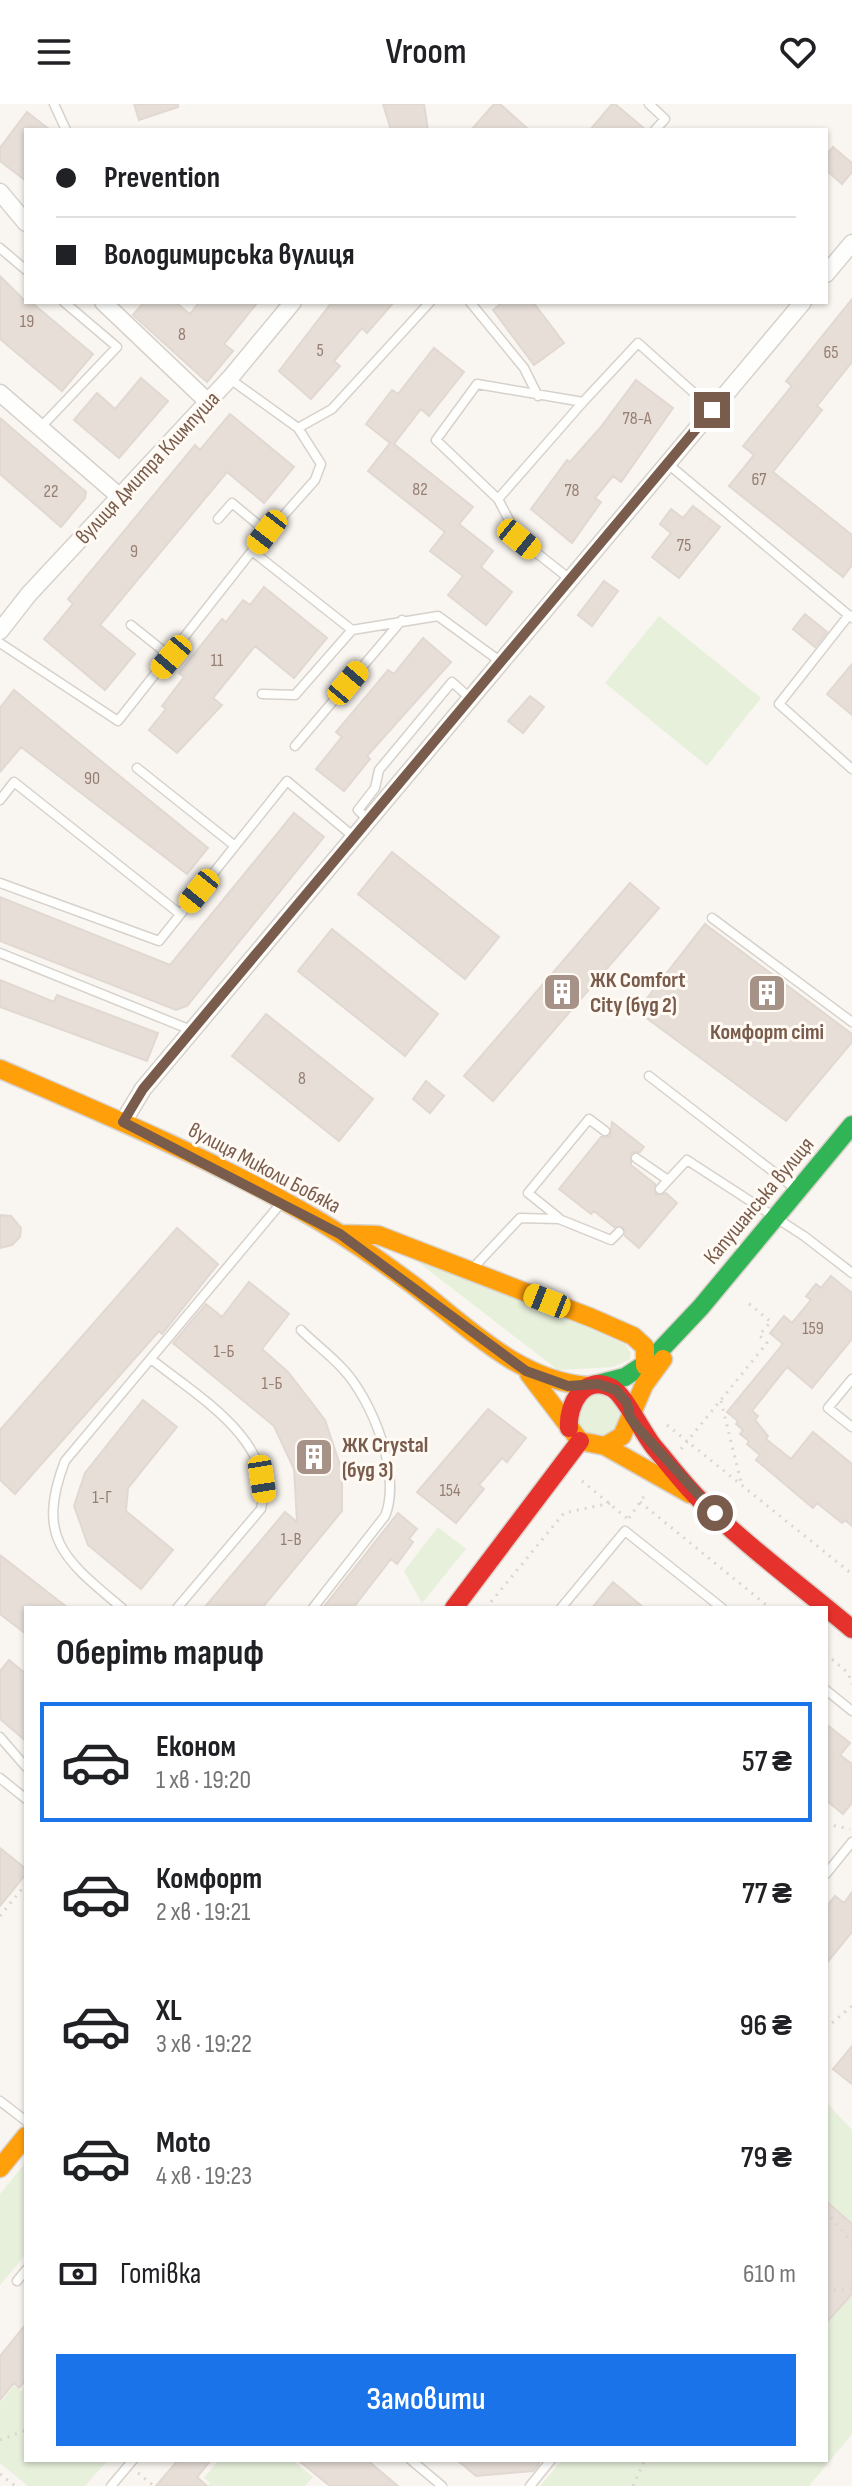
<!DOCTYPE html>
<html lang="uk">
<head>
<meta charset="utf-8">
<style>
	body { margin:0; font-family:"Sofia Sans Condensed",sans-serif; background:#f6f6f6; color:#202124; height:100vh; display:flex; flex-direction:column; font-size:30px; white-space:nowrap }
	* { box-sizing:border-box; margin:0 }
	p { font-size:26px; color:#757577 }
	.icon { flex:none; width:44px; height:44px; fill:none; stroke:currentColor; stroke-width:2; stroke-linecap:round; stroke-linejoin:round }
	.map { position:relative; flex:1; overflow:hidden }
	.sheet { position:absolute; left:24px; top:1502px; width:804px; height:856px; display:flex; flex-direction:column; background:#fff; border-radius:0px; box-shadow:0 2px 6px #0004 }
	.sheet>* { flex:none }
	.guide { position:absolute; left:24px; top:24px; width:804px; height:176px; border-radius:0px; box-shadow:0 2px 6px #0004; display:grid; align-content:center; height:176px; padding:0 32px; background:#fff }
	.end { position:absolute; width:36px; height:36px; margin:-18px; border:10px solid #7a5c4d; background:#fff; box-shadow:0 0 0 4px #fff }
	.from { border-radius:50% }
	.car { position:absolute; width:24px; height:48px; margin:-24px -12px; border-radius:10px; box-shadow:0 0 6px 2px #0007; background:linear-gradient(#f5c518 24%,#345 0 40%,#f5c518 0 76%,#345 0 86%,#f5c518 0) }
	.guide b { display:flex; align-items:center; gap:28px; height:76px; font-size:30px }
	.guide b+b { border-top:2px solid #e0e0e0 }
	.guide i { width:20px; height:20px; background:#202124 }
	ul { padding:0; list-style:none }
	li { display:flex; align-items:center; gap:24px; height:120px; margin:0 16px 12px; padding:0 16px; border:4px solid transparent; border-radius:0px }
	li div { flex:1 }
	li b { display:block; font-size:30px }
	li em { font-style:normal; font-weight:600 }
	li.current { border-color:#1a73e8 }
	li>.icon { width:72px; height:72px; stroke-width:1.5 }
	h2 { padding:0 32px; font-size:36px; line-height:96px }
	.pay { display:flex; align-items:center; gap:20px; height:88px; padding:0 32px; font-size:30px }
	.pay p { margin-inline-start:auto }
	.primary-button { display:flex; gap:16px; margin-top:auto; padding:16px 32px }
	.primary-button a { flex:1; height:92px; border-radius:0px; background:#1a73e8; color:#fff; font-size:32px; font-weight:600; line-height:92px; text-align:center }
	header { display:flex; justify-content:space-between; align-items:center; height:104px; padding:0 32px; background:#fff; font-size:36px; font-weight:600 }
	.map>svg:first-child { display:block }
	.green { fill:#e7f0db }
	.building { fill:#e6ded7; stroke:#e2d8d2; stroke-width:2 }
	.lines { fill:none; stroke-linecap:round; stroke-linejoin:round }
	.lane-casing { stroke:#d7d1cb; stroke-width:11 }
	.street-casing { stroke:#d7d1cb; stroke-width:19 }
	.fast-casing { stroke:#d9d2cb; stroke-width:21 }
	.slow-casing { stroke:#d9d2cb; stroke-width:21 }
	.jam-casing { stroke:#d9d2cb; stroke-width:21 }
	.path { stroke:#dcd5d0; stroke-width:3; stroke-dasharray:2 6; stroke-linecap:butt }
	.lane { stroke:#fefefd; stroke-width:8 }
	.street { stroke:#fefefd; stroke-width:16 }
	.fast { stroke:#30b455; stroke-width:18 }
	.slow { stroke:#ff9f0a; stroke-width:18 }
	.jam { stroke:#e5322d; stroke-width:18 }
	.route { stroke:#7a5c4d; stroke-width:10 }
	.labels { text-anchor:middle; stroke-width:6; stroke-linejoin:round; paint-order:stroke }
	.number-label { font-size:18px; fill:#977e72 }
	.street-label { font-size:22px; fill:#7a5c4d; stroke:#fffaf3 }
	.poi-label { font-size:22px; font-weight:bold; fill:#7a5c4d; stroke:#fffaf3; text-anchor:start }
</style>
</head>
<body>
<header><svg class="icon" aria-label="menu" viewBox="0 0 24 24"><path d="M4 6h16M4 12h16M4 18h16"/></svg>Vroom<svg class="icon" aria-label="heart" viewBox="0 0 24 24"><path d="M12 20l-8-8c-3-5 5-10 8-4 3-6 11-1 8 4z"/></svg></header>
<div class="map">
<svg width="852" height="2382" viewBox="0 0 852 2382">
	<rect width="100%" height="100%" fill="#f9f5f0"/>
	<!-- green -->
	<path class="green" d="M659 512 761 594 707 662 605 579Z
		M418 1158 558 1211 626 1241 631 1250 629 1256 613 1263 558 1266Z
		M597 1287 622 1304 612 1333 581 1329 574 1307Z
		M438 1423 466 1445 422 1499 404 1467Z
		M826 1998 852 2026V2330L809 2382H540L562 2356H826Z
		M26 2058V2150L0 2181V2090Z
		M26 2280V2356H108L85 2382H28L0 2359V2299L14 2282 21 2287Z
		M219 2356H292L313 2373 305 2382H207L210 2379 204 2374Z"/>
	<!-- building -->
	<path class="building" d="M134 0H178V3L139 16Z
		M383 0H424L428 26H391Z
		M494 0H500L529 26H471Z
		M612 0H615L646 26H590Z
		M27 8 50 26H26V77L0 57V44Z
		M833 43 852 59V68L842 80 826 66V51Z
		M0 172 26 198H31L93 250 62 287 0 235Z
		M852 195V258L817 302 822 306 773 368 852 431V461L843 473 729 382 754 351 743 342 792 282 786 277Z
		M144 198H175L190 210 199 198H258L224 240 233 247 207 278 133 211Z
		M332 198H394L367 229 362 224 334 257 340 262 311 295 279 267Z
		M503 198H533L564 239 534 261 493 206Z
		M434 244 464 268 429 312 421 305 394 340 473 403 459 420 493 447 481 463 512 488 486 521 448 491 463 472 430 447 445 428 368 367 390 339 366 320 392 286 398 290Z
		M141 274 168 297 119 354 74 316 97 289 115 305Z
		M636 276 673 304 621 378 613 372 595 394 601 398 572 439 531 405 567 356 570 358 600 324Z
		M230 310 294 363 264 399 227 368 100 521 135 550 105 586 44 535 73 500 68 495 195 341 200 346Z
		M0 314 86 388 85 394 61 423 0 370Z
		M693 402 720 423 679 474 652 453 671 429 660 420 671 405 683 414Z
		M604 477 618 487 592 522 578 511Z
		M264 483 327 534 294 574 255 542 213 594 222 601 177 649 149 626 166 605 162 602 184 573 179 569 222 515 226 518 243 496 250 501Z
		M805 510 827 528 815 543 793 525Z
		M423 534 451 558 367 652 370 655 344 687 316 665 342 633 336 628 388 566 394 570Z
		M852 560V611L827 590Z
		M14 586 208 744 187 770 21 643 0 668V604Z
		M530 592 544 603 523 629 508 617Z
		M294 709 324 733 187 902 176 906 0 837V793L170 861Z
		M392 748 499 833 465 875 358 790Z
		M630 779 659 804 493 997 464 972Z
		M705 820 852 930V938L786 1017 637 907Z
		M332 825 438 910 405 952 298 867Z
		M0 876 54 898 57 891 158 929 147 957 0 903Z
		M266 910 373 995 339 1037 232 952Z
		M426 977 444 992 430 1009 413 995Z
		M612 1018 644 1043 640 1048 631 1049V1061L655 1080 656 1091 666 1089 677 1099 639 1144 625 1132 623 1123H614L594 1107 591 1110 559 1085 601 1033 610 1032Z
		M0 1111 11 1112 21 1124 20 1133 12 1141 0 1144Z
		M177 1124 218 1160 162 1230 159 1227 15 1390 0 1376V1326Z
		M831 1172 852 1189V1235L812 1284 787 1263 752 1307 758 1312 755 1316 768 1332 766 1335 791 1355 813 1328 852 1360V1422L845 1416 842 1419 817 1399 813 1404 756 1356 760 1351 747 1340 749 1337 740 1330 743 1326 736 1320 738 1317 727 1308 783 1240 770 1229 784 1212 792 1219 811 1196 806 1192 816 1180 821 1184Z
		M249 1178 289 1210 262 1245 288 1268 325 1316 342 1367V1407L262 1504H204L285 1408 297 1418 294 1365 274 1322 173 1239 206 1200 222 1213Z
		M143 1296 177 1323 128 1384 126 1407 173 1446 141 1485 88 1441 74 1402 85 1369Z
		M488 1305 526 1334 507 1358 502 1354 479 1381 484 1385 456 1419 417 1388Z
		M398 1409 417 1425 409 1435 413 1438 397 1460 391 1455 353 1504H323Z
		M0 1451 68 1504H26V1530L0 1510Z
		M613 1478 644 1504H592Z
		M9 1556 26 1570V1637L0 1615V1567Z
		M826 1620 850 1639 840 1651 852 1660V1699L843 1710 826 1696Z
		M0 1744 26 1765V1770L0 1802Z
		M852 1788V1828L826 1860V1803L835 1792 844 1799Z
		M852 1942V1980L833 1965Z
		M826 2097 852 2120V2190L826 2219Z
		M26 2220V2276L19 2284 14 2279 0 2296V2252Z
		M178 2356H211L197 2373 207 2382H156Z
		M298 2356H367L398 2382H330Z
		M457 2356H539V2360L533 2367 476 2372Z"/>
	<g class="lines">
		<defs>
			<path id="lane" d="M54 0 66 26
				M649 0 665 15 655 26
				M0 144 26 166
				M470 198 524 264 538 292
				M230 275 298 324 321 360 315 376 252 447 352 526 438 512 501 558
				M40 324 117 243 64 198
				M298 324 332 305 430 198
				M668 360 852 514
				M498 395 583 298
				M218 415 232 399 267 428
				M571 476 519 435 498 395 436 336 477 280 583 298 638 239 712 305
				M849 511 779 600 852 665
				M131 521 171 553
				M0 539 118 617 252 447
				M262 590 295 591 352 526
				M295 642 402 516
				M137 664 235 742 287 677 354 733
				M0 696 14 678 180 810
				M368 716 358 706 375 684 379 666 452 578 471 595
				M0 779 159 837 235 742
				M712 814 852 918
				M0 849 191 926
				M649 972 797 1086
				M636 1054 668 1076
				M660 1085 687 1056 804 1132 852 1169
				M559 1114 528 1089 589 1015 605 1027
				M473 1164 520 1114 559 1115 611 1136 619 1128
				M301 1226C314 1239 329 1250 342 1264 372 1295 402 1371 385 1412L313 1504
				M151 1255C194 1290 279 1338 261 1405L177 1504
				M852 1275 828 1304 852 1323
				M122 1504C65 1456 35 1435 65 1357L282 1098
				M561 1504 625 1427 722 1504
				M826 1586 852 1607
				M0 1633 26 1663
				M0 1674 26 1695
				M826 1770 852 1738
				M0 1997 26 2017
				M17 2177 26 2166
				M411 2356 442 2382
				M111 2382 133 2356
				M530 2382 551 2356"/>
			<path id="street" d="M0 88 26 119
				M826 170 852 139
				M103 198 208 298
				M0 289 119 392
				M0 527 29 490 230 274 293 198
				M123 1018 143 985 803 198"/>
			<path id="fast" d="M598 1280 625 1273 651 1256 701 1203 852 1021"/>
			<path id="slow" d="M0 965C102 1009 205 1052 302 1107 341 1129 377 1154 413 1181 467 1222 517 1276 588 1282
				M341 1130 378 1131 592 1214 633 1232 645 1243V1262
				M529 1270 580 1337 605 1342 622 1332 644 1281 663 1255
				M605 1342 690 1390
				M0 2064 26 2032"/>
			<path id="jam" d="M569 1324C567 1301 584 1269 612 1284 625 1291 641 1327 654 1343 668 1359 682 1378 698 1394 745 1441 801 1482 852 1525
				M454 1504 580 1337"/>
		</defs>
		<!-- lane casing -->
		<use href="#lane" class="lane-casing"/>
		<!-- street casing -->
		<use href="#street" class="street-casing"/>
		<!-- fast casing -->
		<use href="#fast" class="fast-casing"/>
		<!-- slow casing -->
		<use href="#slow" class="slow-casing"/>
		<!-- jam casing -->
		<use href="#jam" class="jam-casing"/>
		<!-- path -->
		<path class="path" d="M721 1297 742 1382
			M667 1321 852 1470
			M681 1345 767 1239 759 1231 771 1218 747 1198
			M582 1377 628 1415
			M640 1398 770 1504
			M629 1414 647 1388
			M486 1504 564 1409 611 1399
			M826 1550 848 1569 852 1580
			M826 1720 850 1725
			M0 1812 26 1780
			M826 1924 852 1902
			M826 2107 852 2139
			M826 2187 852 2185
			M0 2336 26 2326
			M138 2369 154 2382
			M0 2370 15 2382
			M633 2382 645 2356"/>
		<!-- lane -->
		<use href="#lane" class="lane"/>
		<!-- street -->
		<use href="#street" class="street"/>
		<!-- fast -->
		<use href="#fast" class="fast"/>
		<!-- slow -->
		<use href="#slow" class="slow"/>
		<!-- jam -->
		<use href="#jam" class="jam"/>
	</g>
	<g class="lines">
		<!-- route -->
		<path class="route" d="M712 306 143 985 123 1018 340 1130 526 1267 568 1282 598 1280 616 1286 627 1299 630 1313 638 1324 715 1409"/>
	</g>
	<!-- icons -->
	<defs>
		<symbol id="building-square" viewBox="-11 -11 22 22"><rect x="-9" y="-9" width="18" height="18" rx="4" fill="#a69286" stroke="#fffaf3"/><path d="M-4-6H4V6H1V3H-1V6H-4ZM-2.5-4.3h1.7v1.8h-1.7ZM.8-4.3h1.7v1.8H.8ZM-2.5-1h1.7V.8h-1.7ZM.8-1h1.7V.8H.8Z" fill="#fff"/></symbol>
	</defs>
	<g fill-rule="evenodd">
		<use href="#building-square" x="540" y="866" width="44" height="44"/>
		<use href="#building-square" x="745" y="867" width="44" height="44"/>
		<use href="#building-square" x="292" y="1331" width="44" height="44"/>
	</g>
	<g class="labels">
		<!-- number labels -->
		<g class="number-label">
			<text x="27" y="223">19</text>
			<text x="182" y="236">8</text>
			<text x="320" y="252">5</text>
			<text x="831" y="254">65</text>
			<text x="637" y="320">78-А</text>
			<text x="759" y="381">67</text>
			<text x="420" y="391">82</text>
			<text x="572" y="392">78</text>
			<text x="51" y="393">22</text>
			<text x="684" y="447">75</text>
			<text x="134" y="453">9</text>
			<text x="217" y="562">11</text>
			<text x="92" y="680">90</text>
			<text x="302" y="980">8</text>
			<text x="813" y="1230">159</text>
			<text x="224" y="1253">1-Б</text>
			<text x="272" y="1285">1-Б</text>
			<text x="450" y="1392">154</text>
			<text x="102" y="1399">1-Г</text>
			<text x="291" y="1441">1-В</text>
		</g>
		<!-- street labels -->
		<g class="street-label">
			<text transform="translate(147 363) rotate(-47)" y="8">вулиця Дмитра Климпуша</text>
			<text transform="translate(265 1063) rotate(28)" y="8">вулиця Миколи Бобяка</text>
			<text transform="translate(758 1096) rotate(-50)" y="8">Капушанська вулиця</text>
		</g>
		<!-- poi labels -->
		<g class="poi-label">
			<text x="590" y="883">ЖК Comfort<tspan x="590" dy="25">City (буд 2)</tspan></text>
			<text x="767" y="935" text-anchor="middle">Комфорт сіті</text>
			<text x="342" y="1348">ЖК Crystal<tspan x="342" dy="25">(буд 3)</tspan></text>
		</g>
	</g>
</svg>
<i class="end from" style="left:715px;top:1409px"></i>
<i class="end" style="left:712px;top:306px"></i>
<i class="car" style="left:267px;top:428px;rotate:218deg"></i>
<i class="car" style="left:519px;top:435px;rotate:129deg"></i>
<i class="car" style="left:171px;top:553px;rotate:220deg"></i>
<i class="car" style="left:348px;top:579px;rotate:40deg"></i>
<i class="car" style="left:199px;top:787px;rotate:219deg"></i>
<i class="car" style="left:547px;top:1197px;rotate:292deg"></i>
<i class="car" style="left:262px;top:1375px;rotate:171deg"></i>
<div class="guide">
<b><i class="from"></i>Prevention</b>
<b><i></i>Володимирська вулиця</b>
</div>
<section class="sheet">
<h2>Оберіть тариф</h2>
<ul>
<li class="current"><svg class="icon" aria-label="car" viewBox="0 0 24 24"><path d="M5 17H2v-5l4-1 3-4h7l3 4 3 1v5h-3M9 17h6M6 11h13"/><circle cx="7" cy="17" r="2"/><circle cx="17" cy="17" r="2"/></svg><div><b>Економ</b><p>1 хв · 19:20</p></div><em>57 ₴</em></li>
<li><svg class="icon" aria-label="car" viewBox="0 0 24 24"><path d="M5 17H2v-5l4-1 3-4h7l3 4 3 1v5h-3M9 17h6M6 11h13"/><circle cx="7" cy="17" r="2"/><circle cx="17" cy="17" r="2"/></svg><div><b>Комфорт</b><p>2 хв · 19:21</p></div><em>77 ₴</em></li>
<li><svg class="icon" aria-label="car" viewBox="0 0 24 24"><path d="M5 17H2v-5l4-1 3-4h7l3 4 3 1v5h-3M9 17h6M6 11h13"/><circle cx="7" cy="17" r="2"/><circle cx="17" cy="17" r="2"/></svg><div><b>XL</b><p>3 хв · 19:22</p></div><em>96 ₴</em></li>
<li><svg class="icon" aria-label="car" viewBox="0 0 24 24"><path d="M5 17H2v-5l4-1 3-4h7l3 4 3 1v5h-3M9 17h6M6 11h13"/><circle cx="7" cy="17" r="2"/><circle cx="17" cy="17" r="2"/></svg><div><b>Moto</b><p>4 хв · 19:23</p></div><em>79 ₴</em></li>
</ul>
<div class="pay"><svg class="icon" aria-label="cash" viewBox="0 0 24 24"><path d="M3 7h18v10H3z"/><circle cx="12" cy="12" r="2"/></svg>Готівка<p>610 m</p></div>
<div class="primary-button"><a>Замовити</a></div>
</section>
</div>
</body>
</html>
